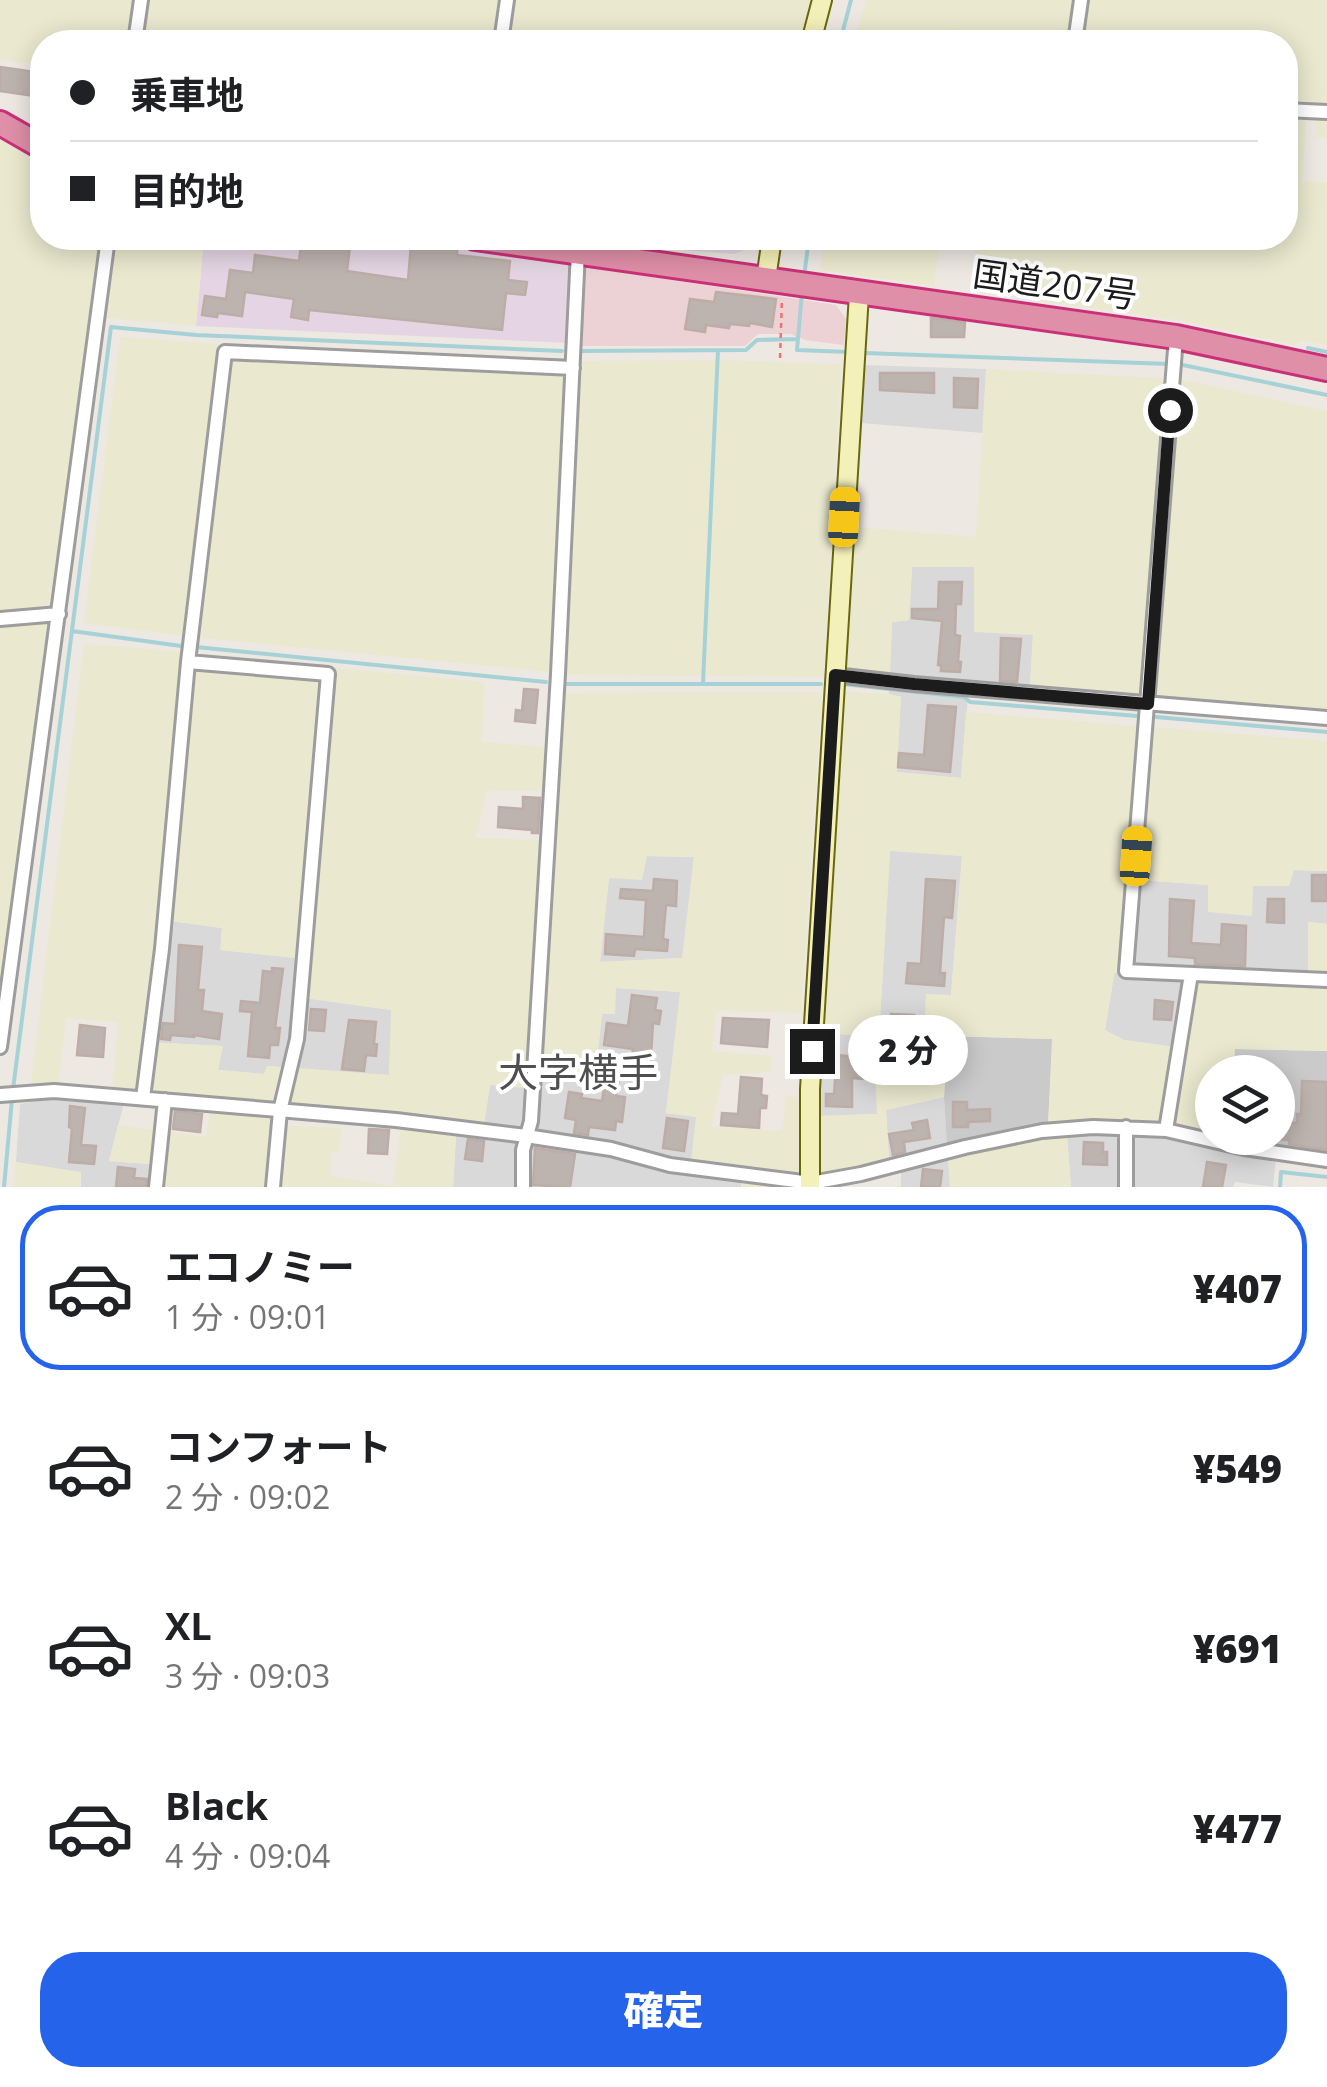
<!DOCTYPE html>
<html lang="ja">
<head>
<meta charset="utf-8">
<style>
	body { margin:0; font-family:"Open Sans","Noto Sans JP",sans-serif; background:#f2f2f2; color:#202124; height:100vh; display:flex; flex-direction:column; font-size:38px; white-space:nowrap }
	* { box-sizing:border-box; margin:0 }
	p { font-size:32px; color:#757577 }
	.icon { flex:none; width:55px; height:55px; fill:none; stroke:currentColor; stroke-width:2; stroke-linecap:round; stroke-linejoin:round }
	.map { position:relative; height:1187px; overflow:hidden }
	.details { display:flex; flex-direction:column; background:#fff; flex:1 }
	.details>* { flex:none }
	.banner { position:absolute; left:30px; top:30px; width:1268px; height:220px; border-radius:40px; box-shadow:0 5px 25px #0003; display:grid; align-content:center; height:220px; padding:0 40px; background:#fff }
	.tools { position:absolute; left:1195px; top:1055px; display:grid; gap:20px }
	.tools a { display:grid; place-items:center; width:100px; height:100px; border-radius:50%; background:#fff; box-shadow:0 5px 25px #0003; font-size:50px }
	.end { position:absolute; width:45px; height:45px; margin:-22px; border:12px solid #1c1c1c; background:#fff; box-shadow:0 0 0 5px #fff }
	.from { border-radius:50% }
	.bubble { position:absolute; height:70px; border-radius:35px; background:#fff; box-shadow:0 5px 25px #0003; font-size:32px; font-weight:800; line-height:70px; text-align:center }
	.car { position:absolute; width:30px; height:60px; margin:-30px -15px; border-radius:12px; box-shadow:0 0 8px 2px #0007; background:linear-gradient(#f5c518 24%,#345 0 40%,#f5c518 0 76%,#345 0 86%,#f5c518 0) }
	.banner b { display:flex; align-items:center; gap:35px; height:95px; font-size:38px }
	.banner b+b { border-top:2px solid #e0e0e0 }
	.banner i { width:25px; height:25px; background:#202124 }
	ul { padding:18px 0 0; list-style:none }
	li { display:flex; align-items:center; gap:30px; height:165px; margin:0 20px 15px; padding:0 20px; border:5px solid transparent; border-radius:40px }
	li div { flex:1 }
	li b { display:block; font-size:38px }
	li em { font-style:normal; font-weight:800 }
	li.active { border-color:#2563eb }
	li>.icon { width:90px; height:90px; stroke-width:1.5 }
	.cta { display:flex; gap:20px; margin-top:auto; padding:20px 40px }
	.cta a { flex:1; height:115px; border-radius:40px; background:#2563eb; color:#fff; font-size:40px; font-weight:800; line-height:115px; text-align:center }
	.map>svg:first-child { display:block }
	.residential { fill:#dad9d9 }
	.commercial { fill:#edd2d5 }
	.industrial { fill:#e5d5e4 }
	.religious { fill:#cacaca }
	.farmland { fill:#eae9cf; fill-rule:evenodd }
	.lines { fill:none; stroke-linecap:round; stroke-linejoin:round }
	.stream { stroke:#a6d2d7; stroke-width:4 }
	.building { fill:#bdb3af; stroke:#bdada6; stroke-width:2.5 }
	.street-casing { stroke:#9d9d9d; stroke-width:18 }
	.secondary-casing { stroke:#6a680c; stroke-width:22 }
	.highway-casing { stroke:#ca3078; stroke-width:28 }
	.path { stroke:#ef7174; stroke-width:2.5; stroke-dasharray:5 5; stroke-linecap:butt }
	.street { stroke:#fff; stroke-width:12 }
	.secondary { stroke:#f4f0b9; stroke-width:18 }
	.highway { stroke:#df8fa8; stroke-width:22 }
	.route { stroke:#1c1c1c; stroke-width:12 }
	.labels { text-anchor:middle; stroke-width:8; stroke-linejoin:round; paint-order:stroke }
	.street-label { font-size:35px; fill:#1c1c1c; stroke:#fff }
	.quarter-label { font-size:40px; fill:#4f4f4f; stroke:#fff }
</style>
</head>
<body>
<div class="map">
<svg width="1327" height="1187" viewBox="0 0 1327 1187">
	<rect width="100%" height="100%" fill="#ede8e2"/>
	<!-- residential -->
	<path class="residential" d="M863 365 986 369 983 433 861 423Z
		M912 567H975L1033 635 1029 701 968 696 961 778 896 772 901 697 889 694 892 622 909 620Z
		M890 850 962 856 951 996 926 995 924 1067 877 1114 820 1116 823 1033 879 1036Z
		M647 856 694 857 683 958 600 962 609 877Z
		M1294 870 1327 871V924L1309 922 1308 984 1183 1048 1124 1040 1105 1030 1130 879 1209 885 1251 916 1253 885 1289 886Z
		M163 920 222 928 221 950 307 959 305 998 392 1010 389 1076 267 1066 265 1074 218 1070 222 1046 147 1042Z
		M616 988 681 992 666 1113 697 1117 742 1170 741 1187H453L457 1120 484 1124 490 1085 532 1070 594 1082 602 1013Z
		M944 1097 950 1187H901V1170L890 1171 886 1110Z
		M53 1098 124 1103 109 1161 163 1165 160 1187H81V1173L16 1162 20 1104Z
		M1113 1122 1160 1125 1277 1148 1273 1187 1235 1182 1233 1187H1071L1066 1124Z"/>
	<!-- commercial -->
	<path class="commercial" d="M585 267 836 305 846 319 844 345 805 340 790 334H758L745 346H580Z"/>
	<!-- industrial -->
	<path class="industrial" d="M202 238H393L573 263 568 343 196 326 204 238Z
		M671 238H761L760 242 735 254 670 249Z"/>
	<!-- religious -->
	<path class="religious" d="M947 1036 1053 1039 1048 1126 947 1145 944 1097Z
		M1234 1049 1327 1051V1156L1234 1141V1138H1278V1072H1234Z"/>
	<!-- farmland -->
	<path class="farmland" d="M0 0H813L802 42H42V66L0 59Z
		M866 0H1327V138L1315 137 1317 115 1307 114 1302 181 1327 183V345L1303 340 1294 345 1177 320 970 291 977 238H1285V42H1003V40L949 29 945 42H854Z
		M0 138 42 163V238H204L196 326 91 317 0 1009Z
		M824 238H940L934 286 820 270Z
		M120 337 219 344V357L566 375 551 672 194 637 84 623Z
		M714 360 841 364 824 677 565 675 581 361Z
		M986 369 1179 379 1327 411V713L1030 687 1033 635 974 632V567H912L909 620 892 622 890 676 847 671 855 527 976 537Z
		M84 644 184 652 183 665 318 678 295 958 220 950 222 928 163 920 147 1042 223 1046 218 1070 264 1074 267 1066 281 1067 271 1104 113 1088 118 1022 66 1018 58 1083H31Z
		M336 668 484 682 482 742 548 747 545 791 487 790 476 838 539 840 532 1070 527 1088 490 1085 484 1124 400 1113 288 1105 297 1068 389 1075 391 1010 304 998Z
		M704 692H822L801 1013 716 1011 712 1051 771 1056 770 1072 723 1075 711 1127 782 1131 786 1096 800 1097 802 1187H741L742 1170 691 1162 696 1117 666 1113 680 992 616 988 615 1014H602L595 1082 541 1072 566 693ZM647 856 694 857 682 958 600 962 609 878 642 880Z
		M844 692 889 694 901 697 897 772 961 778 966 712 1139 726 1130 879 1122 969 1114 974 1105 1030 1124 1040 1174 1047 1160 1125 1112 1122 1048 1126 1052 1039 948 1036 944 1097 886 1110 889 1161 825 1176 818 1168 820 1116 877 1114 875 1065 924 1066 926 994 951 995 962 856 890 851 879 1037 823 1033Z
		M1152 727 1327 741V871L1294 870 1289 886H1253L1252 916 1208 912V885L1140 880Z
		M1308 922 1327 924V975H1308Z
		M1195 978 1327 984V1051L1235 1049 1234 1072H1212V1137L1171 1128Z
		M210 1110 275 1119 269 1187H160L163 1165 109 1161 118 1125 206 1137Z
		M287 1126 342 1128 339 1151 331 1153 330 1176 393 1186 401 1127 456 1133 453 1187H280Z
		M1067 1134 1071 1187H950L948 1157Z
		M16 1162 81 1172 80 1187H14Z"/>
	<g class="lines">
		<!-- stream -->
		<path class="stream" d="M840 42 851 0
			M804 277 809 238
			M802 292 797 350 849 352
			M1308 348 1327 352
			M582 351 746 350 757 340 797 339
			M864 353 1169 364
			M1178 364 1327 395
			M72 631 181 646
			M196 647 546 682
			M703 683 718 350
			M565 684H821
			M843 684 964 697 970 702 1137 716
			M1156 717 1327 732
			M13 1089 111 327 196 335 562 351
			M4 1187 12 1099
			M1280 1187 1281 1172 1327 1177"/>
	</g>
	<!-- building -->
	<path class="building" d="M0 67 42 73V97L0 91Z
		M302 238H351L347 271 408 280 411 245 457 248V255L510 261 508 280 527 282 525 295 506 293 502 330 309 310 308 320 291 317 294 299 245 292 242 316 218 313 217 317 202 315 205 296 226 299 230 270 253 273 255 255 299 261Z
		M716 292 776 299 772 327 750 323 749 326 730 324 729 328 706 325 705 332 685 329 690 299 714 302Z
		M931 318 965 322 964 337H931Z
		M880 373H934V393L880 390Z
		M954 378 978 379 977 408 954 407Z
		M939 582H962L961 604H956L955 635 960 636 958 662H961L960 672 941 671V665H938L942 621 912 618V609H938Z
		M1001 638 1021 639 1017 682 1000 681Z
		M524 689 538 690 535 723 515 721 516 710 522 711Z
		M928 705 956 707 950 772 898 767 899 753 924 755Z
		M523 797 540 798 538 833H532V830L498 827 499 807 523 809Z
		M1312 875H1327V901H1312Z
		M654 879 677 881 676 906 666 905 663 939 668 940 667 951 635 949 634 956 605 954 606 934 644 937 646 900 620 898 621 889 653 891Z
		M926 879 955 881 952 918 944 917 940 973H945L944 986 906 983 908 963 921 964Z
		M1170 899 1194 901 1191 943 1221 945 1222 924 1246 926 1245 966 1195 964V958L1169 956Z
		M1268 899H1284V923L1267 922Z
		M179 945 202 947 198 990H204L202 1011 222 1014 219 1039 194 1035V1037L171 1035 170 1040 161 1039 163 1023 175 1024Z
		M272 968 283 969 275 1028H280L278 1045H270L269 1058 248 1056 252 1012 240 1011 241 1001 260 1003 263 971 272 972Z
		M632 995 657 998 655 1010 661 1011 659 1024 653 1023 650 1070 630 1067 633 1049 604 1045 607 1023 628 1026Z
		M1155 1000 1173 1002 1171 1020 1154 1019Z
		M311 1009 326 1010 324 1031 309 1030Z
		M891 1014 914 1015 912 1045 920 1046 918 1060 900 1058 902 1041 889 1040Z
		M723 1018 769 1020 767 1047 721 1043Z
		M349 1020 376 1022 374 1043 377 1044 376 1056 366 1055 364 1071 342 1069Z
		M80 1025 105 1028 103 1057 77 1055Z
		M837 1055 865 1058 863 1079 852 1078V1107L826 1106V1094H834Z
		M606 1077 619 1078 616 1096 625 1097 622 1122 616 1121 615 1130 589 1127 588 1135 574 1133 576 1120 565 1118 569 1092 582 1094 581 1098 602 1101Z
		M741 1077 762 1079 761 1095 767 1096 766 1108H760L759 1128 721 1125 722 1113 738 1114Z
		M1302 1081 1327 1082V1150L1289 1144V1140L1278 1139V1122L1297 1123V1114H1301Z
		M953 1102H967V1110L990 1109V1121L968 1122V1127H953Z
		M70 1106 85 1108 81 1145 96 1146 94 1164 69 1162 72 1128 69 1127Z
		M175 1111 202 1114 200 1132 173 1129Z
		M667 1118 688 1121 684 1151 663 1148Z
		M927 1120 930 1138 904 1142 905 1152 893 1155 889 1134 914 1130 912 1123Z
		M369 1129 389 1130 387 1154 368 1153Z
		M468 1139 484 1141 482 1161 465 1159Z
		M1084 1142 1103 1143V1152H1107V1165L1083 1164Z
		M535 1148 575 1154 570 1187 533 1185Z
		M1207 1162 1226 1165 1222 1187H1203Z
		M118 1167 135 1169 134 1178 147 1179 146 1187H116Z
		M923 1169 942 1171 940 1187H921Z"/>
	<g class="lines">
		<defs>
			<path id="street" d="M135 42 141 0
				M501 42 507 0
				M1075 42 1081 0
				M1285 110 1327 112
				M1176 337 1126 971 1327 980
				M0 619 59 614
				M188 662 328 674 297 1039 280 1111 273 1187
				M835 675 914 684 1327 718
				M0 1047 108 238
				M0 1095 54 1091 396 1120 526 1136 611 1149 670 1165 811 1183 861 1174 965 1147 1042 1131 1093 1127 1166 1130 1244 1148 1327 1160
				M143 1098 162 949 188 662 225 352 573 368
				M1126 1127V1187
				M1166 1130 1191 974
				M156 1187 165 1100
				M523 1187V1150L531 1121 558 674 578 251"/>
			<path id="secondary" d="M811 42 822 0
				M766 279 772 238
				M810 1187V1089L859 294"/>
			<path id="highway" d="M0 123 42 147
				M475 238 1176 337 1327 369"/>
		</defs>
		<!-- street casing -->
		<use href="#street" class="street-casing"/>
		<!-- secondary casing -->
		<use href="#secondary" class="secondary-casing"/>
		<!-- highway casing -->
		<use href="#highway" class="highway-casing"/>
		<!-- path -->
		<path class="path" d="M780 358 782 298"/>
		<!-- street -->
		<use href="#street" class="street"/>
		<!-- secondary -->
		<use href="#secondary" class="secondary"/>
		<!-- highway -->
		<use href="#highway" class="highway"/>
	</g>
	<g class="lines">
		<!-- route -->
		<path class="route" d="M812 1051 835 675 914 684 1148 704 1170 410"/>
	</g>
	<g class="labels">
		<!-- street labels -->
		<g class="street-label">
			<text transform="translate(1055 285) rotate(8)" y="12">国道207号</text>
		</g>
		<!-- quarter labels -->
		<g class="quarter-label">
			<text x="578" y="1087">大字横手</text>
		</g>
	</g>
</svg>
<div class="tools">
<a><svg class="icon" aria-label="layers" viewBox="0 0 24 24"><path d="M12 4l9 5-9 5-9-5zM3 14l9 5 9-5"/></svg></a>
</div>
<i class="end from" style="left:1170px;top:410px"></i>
<i class="end" style="left:812px;top:1051px"></i>
<div class="bubble" style="left:848px;top:1015px;width:120px">2 分</div>
<i class="car" style="left:844px;top:517px;rotate:3deg"></i>
<i class="car" style="left:1136px;top:856px;rotate:4deg"></i>
<div class="banner">
<b><i class="from"></i>乗車地</b>
<b><i></i>目的地</b>
</div>
</div>
<section class="details">
<ul>
<li class="active"><svg class="icon" aria-label="car" viewBox="0 0 24 24"><path d="M5 17H2v-5l4-1 3-4h7l3 4 3 1v5h-3M9 17h6M6 11h13"/><circle cx="7" cy="17" r="2"/><circle cx="17" cy="17" r="2"/></svg><div><b>エコノミー</b><p>1 分 · 09:01</p></div><em>¥407</em></li>
<li><svg class="icon" aria-label="car" viewBox="0 0 24 24"><path d="M5 17H2v-5l4-1 3-4h7l3 4 3 1v5h-3M9 17h6M6 11h13"/><circle cx="7" cy="17" r="2"/><circle cx="17" cy="17" r="2"/></svg><div><b>コンフォート</b><p>2 分 · 09:02</p></div><em>¥549</em></li>
<li><svg class="icon" aria-label="car" viewBox="0 0 24 24"><path d="M5 17H2v-5l4-1 3-4h7l3 4 3 1v5h-3M9 17h6M6 11h13"/><circle cx="7" cy="17" r="2"/><circle cx="17" cy="17" r="2"/></svg><div><b>XL</b><p>3 分 · 09:03</p></div><em>¥691</em></li>
<li><svg class="icon" aria-label="car" viewBox="0 0 24 24"><path d="M5 17H2v-5l4-1 3-4h7l3 4 3 1v5h-3M9 17h6M6 11h13"/><circle cx="7" cy="17" r="2"/><circle cx="17" cy="17" r="2"/></svg><div><b>Black</b><p>4 分 · 09:04</p></div><em>¥477</em></li>
</ul>
<div class="cta"><a>確定</a></div>
</section>
</body>
</html>
